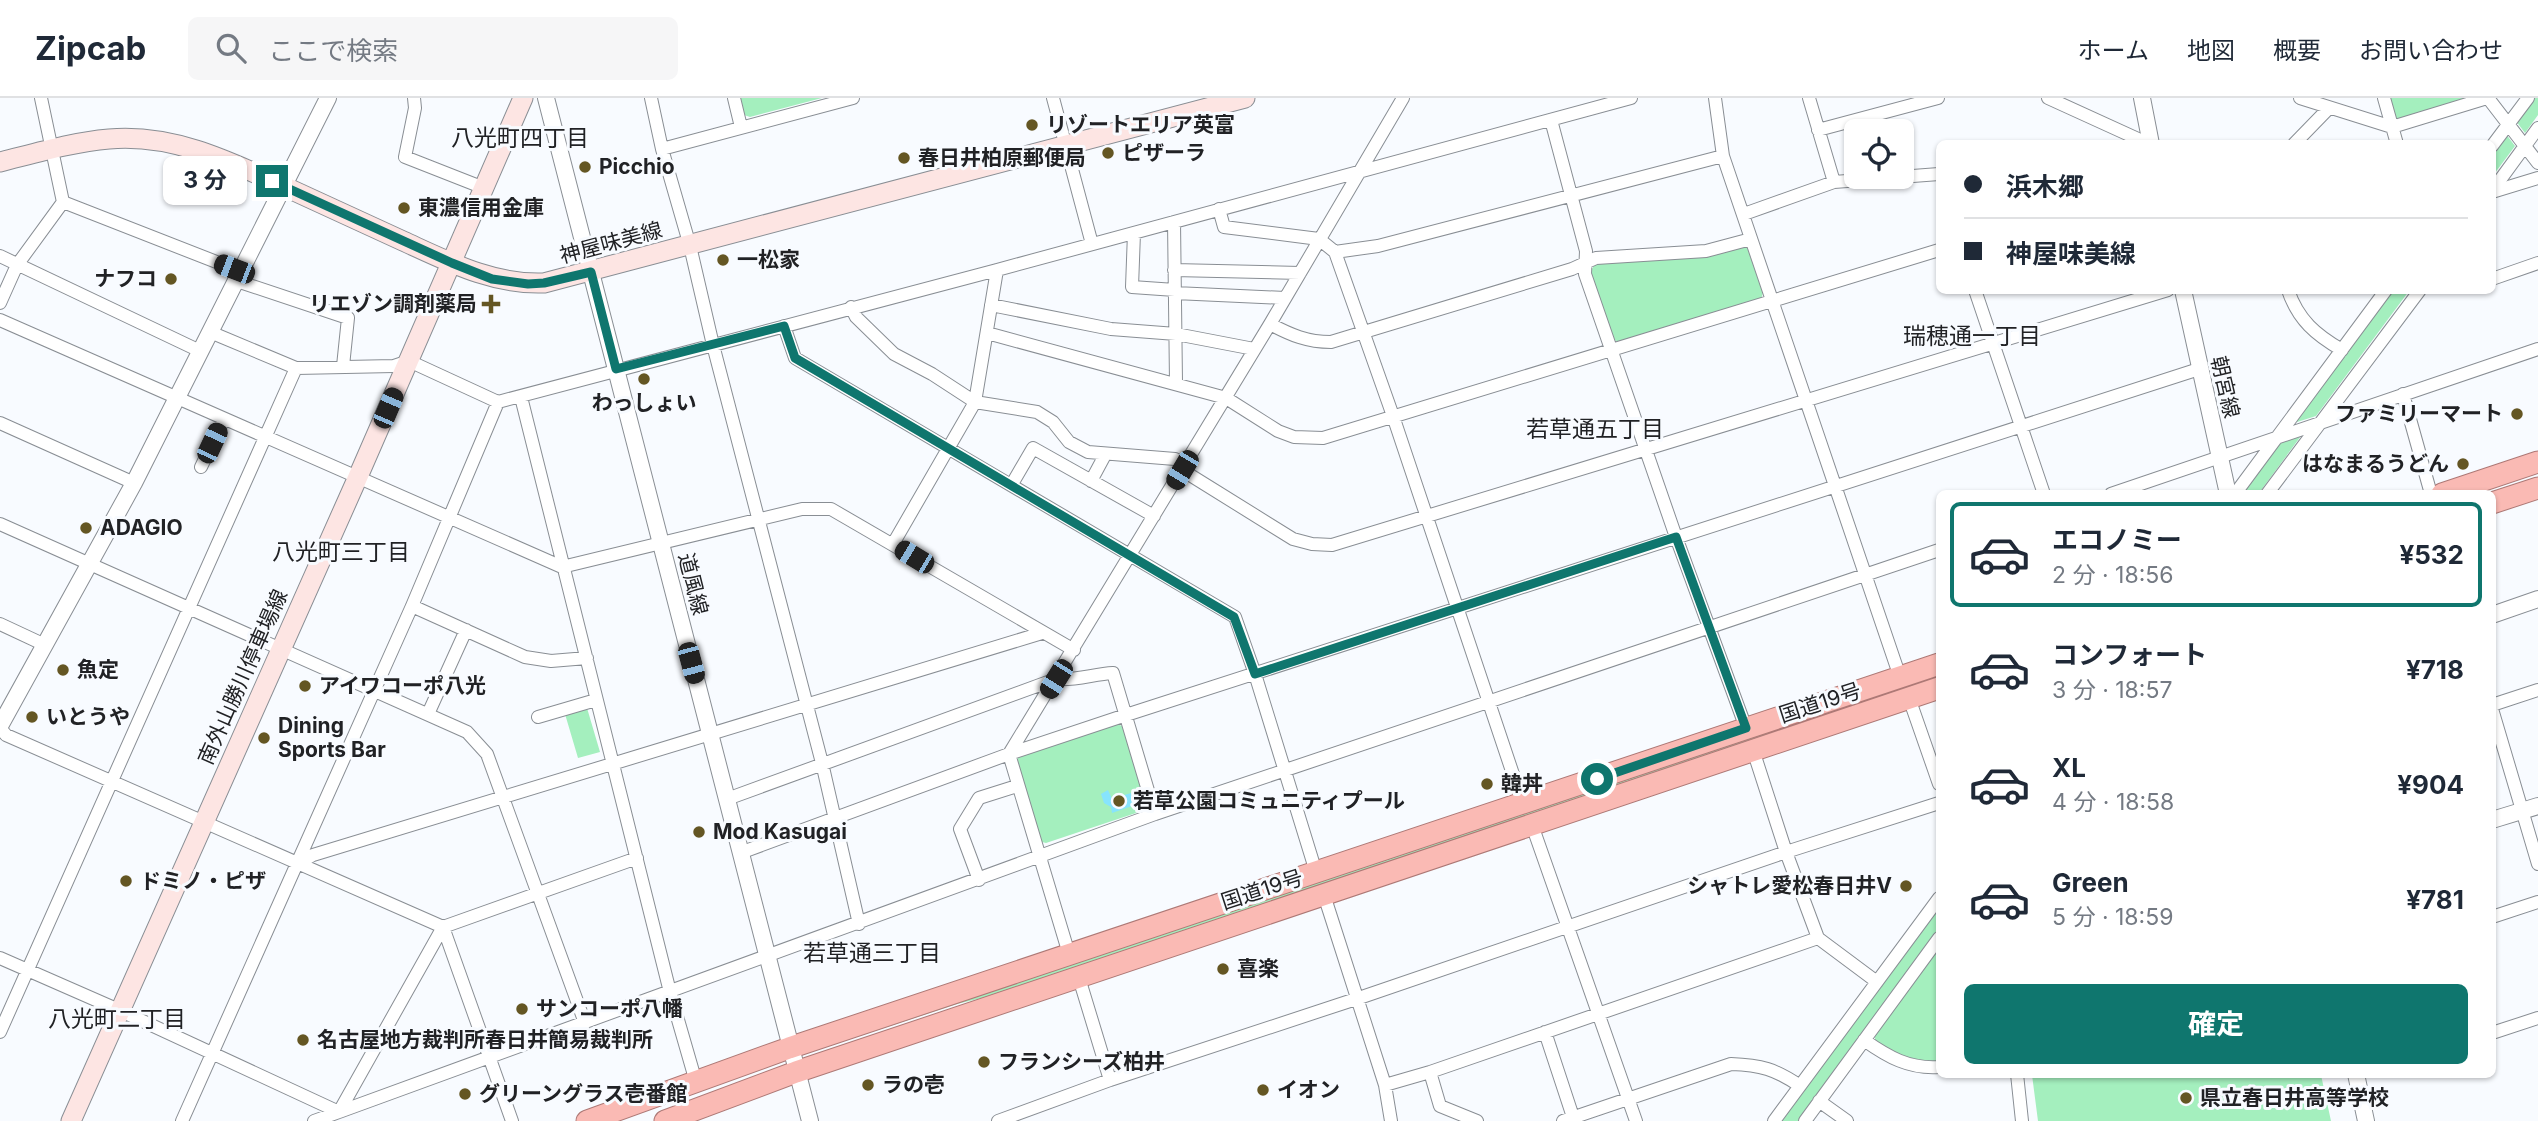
<!DOCTYPE html>
<html lang="ja">
<head>
<meta charset="utf-8">
<style>
	body { margin:0; font-family:Inter,"Noto Sans JP",sans-serif; background:#f6f6f7; color:#1f2937; height:100vh; display:flex; flex-direction:column; font-size:26px; white-space:nowrap }
	* { box-sizing:border-box; margin:0 }
	p { font-size:23px; color:#747a83 }
	.icon { flex:none; width:38px; height:38px; fill:none; stroke:currentColor; stroke-width:2; stroke-linecap:round; stroke-linejoin:round }
	.map { position:relative; flex:1; overflow:hidden }
	.panel { position:absolute; left:1936px; top:392px; width:560px; height:588px; display:flex; flex-direction:column; background:#fff; border-radius:10px; box-shadow:0 2px 5px #0004 }
	.panel>* { flex:none }
	.hud { position:absolute; left:1936px; top:42px; width:560px; height:154px; border-radius:10px; box-shadow:0 2px 5px #0004; display:grid; align-content:center; height:154px; padding:0 28px; background:#fff }
	.fabs { position:absolute; left:1844px; top:21px; display:grid; gap:14px }
	.fabs a { display:grid; place-items:center; width:70px; height:70px; border-radius:10px; background:#fff; box-shadow:0 2px 5px #0004; font-size:35px }
	.end { position:absolute; width:32px; height:32px; margin:-16px; border:9px solid #0f766e; background:#fff; box-shadow:0 0 0 4px #fff }
	.from { border-radius:50% }
	.bubble { position:absolute; height:49px; border-radius:10px; background:#fff; box-shadow:0 2px 5px #0004; font-size:23px; font-weight:700; line-height:49px; text-align:center }
	.car { position:absolute; width:21px; height:42px; margin:-21px -10px; border-radius:9px; box-shadow:0 0 5px 2px #0007; background:linear-gradient(#222 24%,#8ab4d8 0 40%,#222 0 76%,#8ab4d8 0 86%,#222 0) }
	.hud b { display:flex; align-items:center; gap:24px; height:66px; font-size:26px }
	.hud b+b { border-top:2px solid #e0e1e3 }
	.hud i { width:18px; height:18px; background:#1f2937 }
	ul { padding:12px 0 0; list-style:none }
	li { display:flex; align-items:center; gap:21px; height:105px; margin:0 14px 10px; padding:0 14px; border:4px solid transparent; border-radius:10px }
	li div { flex:1 }
	li b { display:block; font-size:26px }
	li em { font-style:normal; font-weight:700 }
	li.on { border-color:#0f766e }
	li>.icon { width:63px; height:63px; stroke-width:1.5 }
	.cta { display:flex; gap:14px; margin-top:auto; padding:14px 28px }
	.cta a { flex:1; height:80px; border-radius:10px; background:#0f766e; color:#fff; font-size:28px; font-weight:700; line-height:80px; text-align:center }
	header { display:flex; align-items:center; gap:42px; box-sizing:border-box; height:98px; padding:0 35px; background:#fff; border-bottom:2px solid #e0e1e3 }
	header strong { font-size:33px }
	nav { display:flex; gap:38px; margin-inline-start:auto; font-size:24px }
	.search { width:490px; height:63px; background:#f6f6f7; display:flex; align-items:center; gap:18px; box-sizing:border-box; padding:0 24px; border-radius:10px; color:#747a83; font-size:26px }
	.map>svg:first-child { display:block }
	.green { fill:#a4efbe }
	.water { fill:#87e4fd }
	.lines { fill:none; stroke-linecap:round; stroke-linejoin:round }
	.minor-casing { stroke:#898e94; stroke-width:14 }
	.tertiary-casing { stroke:#898e94; stroke-width:18 }
	.secondary-casing { stroke:#898e94; stroke-width:21 }
	.trunk-casing { stroke:#ad7976; stroke-width:23 }
	.minor { stroke:#fff; stroke-width:12 }
	.tertiary { stroke:#fff; stroke-width:16 }
	.secondary { stroke:#fde5e3; stroke-width:19 }
	.trunk { stroke:#fabab4; stroke-width:21 }
	.route { stroke:#0f766e; stroke-width:9 }
	.poi-dot { fill:#645623; stroke:#f8fbff; stroke-width:2.5 }
	.labels { text-anchor:middle; stroke-width:6; stroke-linejoin:round; paint-order:stroke }
	.poi-label { font-size:21px; font-weight:bold; fill:#212225; stroke:#f8fbff; text-anchor:start }
	.street-label { font-size:21px; fill:#212225; stroke:#f8fbff }
	.neighbourhood-label { font-size:23px; fill:#212225; stroke:#f8fbff }
</style>
</head>
<body>
<header>
<strong>Zipcab</strong>
<div class="search"><svg class="icon" aria-label="search" viewBox="0 0 24 24"><circle cx="10" cy="10" r="6"/><path d="M15 15l6 6"/></svg>ここで検索</div>
<nav><a>ホーム</a><a>地図</a><a>概要</a><a>お問い合わせ</a></nav>
</header>
<div class="map">
<svg width="2538" height="1023" viewBox="0 0 2538 1023">
	<rect width="100%" height="100%" fill="#f8fbff"/>
	<!-- green -->
	<path class="green" d="M740 0H822L750 19 744 17Z
		M2389 0H2473L2403 22 2395 20Z
		M2533 0H2538V17L2525 35 2516 23Z
		M2506 36 2515 48 2492 79V56Z
		M1742 146 1747 149 1763 195 1761 201 1619 244 1614 242 1590 174 1597 163Z
		M2391 193H2409L2316 318 2294 325Z
		M2301 338 2259 395H2243L2277 346Z
		M1939 575V580L1002 895 957 906 826 949Z
		M587 610 600 654 578 660 565 616Z
		M1117 626 1122 628 1148 708 1145 712 1046 745 1042 744 1016 663 1020 656Z
		M1939 808V830L1798 1023H1781Z
		M1939 850V965C1913 962 1897 958 1875 942V937Z
		M2032 977H2321L2331 1023H2038Z"/>
	<!-- water -->
	<path class="water" d="M1108 692 1112 701 1131 695 1135 707 1112 715 1111 709 1104 705 1101 696Z"/>
	<g class="lines">
		<defs>
			<path id="minor" d="M414 0 415 10 405 59 484 90
				M651 0 662 51 690 148 713 247 822 665 859 826
				M734 0 741 29
				M1053 0 1092 146
				M1715 0 1723 58 1900 579
				M1809 0 1834 84
				M2048 0 2149 46
				M2300 0 2392 29 2487 0
				M2384 0 2397 46
				M2488 0 2538 65
				M1551 22 1586 153 1585 176 1676 439 1746 630
				M1818 32 1938 0
				M2294 46 2329 10
				M2492 48 2528 0
				M662 51 853 0
				M2492 93 2538 30
				M2492 94 2538 80
				M63 104 242 174
				M1219 111 1224 129 1319 141 1335 154 1393 318 1523 706
				M1744 116 1834 84 1939 76
				M1174 124 1176 284
				M1134 135 1132 189 1175 192
				M1335 154 1378 148 1723 58
				M0 158 200 253
				M1174 172 1300 175
				M2492 181 2538 165
				M237 183 348 220 343 268
				M1975 192 2044 396
				M2288 192C2298 222 2316 237 2342 252
				M1175 195 1285 200
				M0 205 17 167 63 104 41 0
				M991 207 1111 231 1176 236 1254 251
				M851 209 856 219 894 256 932 276 975 304 1037 314 1053 324 1069 344 1088 354 1175 361 1185 367
				M0 222 562 469 802 411H831L1074 552
				M1270 226C1291 237 1307 244 1331 244L1572 171 1596 160 1706 153 1751 141
				M784 228 795 260 1235 519 1255 576 1316 774
				M210 234 296 270
				M987 235 1226 300 1278 333 1294 339 1323 340 1939 152
				M2403 296 2431 396
				M521 299 670 894 696 984
				M0 325 134 385
				M201 369 224 321
				M1182 372 1293 441 1312 446 1332 447 2168 192
				M1091 383 1105 357
				M1012 386 1033 350 1154 418
				M2111 396 2538 251
				M2235 396 2386 192
				M2267 396 2420 192
				M0 426 467 634 487 656 585 925
				M893 446 975 304 997 172
				M412 508 525 559 551 563 587 560
				M0 526 45 547
				M1909 600 1939 686
				M2492 607 2538 592
				M2492 611 2538 766
				M428 616 466 532
				M538 619 596 602
				M0 630 6 637 443 829 637 760
				M1753 652 1786 754 1818 840 1877 884
				M727 701 1056 581C1075 583 1094 576 1113 575L1155 716
				M1532 727 1636 1023
				M740 755 1009 656 1126 617 2199 271
				M299 765 313 757 1042 535
				M979 782 960 731 979 700 1017 688
				M1324 797 1385 987 1391 1023
				M2492 819 2538 804
				M443 829 512 1023
				M1069 856 1009 656 1270 226 1403 0
				M0 860 121 913 339 1014 1155 716 1939 452
				M1079 880 1110 982
				M0 934 296 270 394 268 409 263 498 304 997 172 1631 0
				M1545 934 1573 1019
				M2492 935 2538 920
				M1864 942C1888 959 1909 971 1939 969
				M1430 974 1440 1008 1477 1023
				M2017 976 2022 1023
				M1385 987 1430 974 1818 840
				M1819 1003 1847 1023
				M182 1023 412 508 498 304
				M314 1023 339 1014 443 829
				M998 1023 1110 982 1359 900 1786 754 1939 705
				M1563 1023 1731 966C1761 967 1775 971 1800 988
				M1774 1023 1939 800
				M1805 1023 1939 840"/>
			<path id="tertiary" d="M546 0 810 1023
				M2142 0 2151 46
				M2183 192 2228 396
				M2492 517 2538 501
				M0 628 134 385 328 0
				M2492 722 2538 708
				M2356 976 2366 1023"/>
			<path id="secondary" d="M0 64C36 55 73 44 109 41 175 35 235 66 292 92 329 109 366 126 403 143 449 164 493 187 544 185L1245 0
				M71 1023 357 381 523 0"/>
			<path id="trunk" d="M2442 396 2538 364
				M2492 405 2538 390
				M587 1023 789 950 1939 566
				M665 1023 796 974 1939 590"/>
		</defs>
		<!-- minor casing -->
		<use href="#minor" class="minor-casing"/>
		<!-- tertiary casing -->
		<use href="#tertiary" class="tertiary-casing"/>
		<!-- secondary casing -->
		<use href="#secondary" class="secondary-casing"/>
		<!-- trunk casing -->
		<use href="#trunk" class="trunk-casing"/>
		<!-- minor -->
		<use href="#minor" class="minor"/>
		<!-- tertiary -->
		<use href="#tertiary" class="tertiary"/>
		<!-- secondary -->
		<use href="#secondary" class="secondary"/>
		<!-- trunk -->
		<use href="#trunk" class="trunk"/>
	</g>
	<g class="lines">
		<!-- route -->
		<path class="route" d="M272 83 452 165 492 181 528 186 544 185 591 174 616 271 784 228 795 260 1234 519 1255 576 1676 439 1746 630 1597 681"/>
	</g>
	<!-- markers -->
	<g class="poi-dot">
		<circle cx="1032" cy="27" r="7"/>
		<circle cx="1108" cy="55" r="7"/>
		<circle cx="904" cy="60" r="7"/>
		<circle cx="585" cy="69" r="7"/>
		<circle cx="404" cy="110" r="7"/>
		<circle cx="723" cy="162" r="7"/>
		<circle cx="171" cy="181" r="7"/>
		<path d="M487.5 195.5h7v7h7v7h-7v7h-7v-7h-7v-7h7z"/>
		<circle cx="644" cy="281" r="7"/>
		<circle cx="2517" cy="316" r="7"/>
		<circle cx="2463" cy="366" r="7"/>
		<circle cx="86" cy="430" r="7"/>
		<circle cx="63" cy="572" r="7"/>
		<circle cx="305" cy="588" r="7"/>
		<circle cx="32" cy="619" r="7"/>
		<circle cx="264" cy="640" r="7"/>
		<circle cx="1487" cy="686" r="7"/>
		<circle cx="1119" cy="703" r="7"/>
		<circle cx="699" cy="734" r="7"/>
		<circle cx="126" cy="783" r="7"/>
		<circle cx="1906" cy="788" r="7"/>
		<circle cx="1223" cy="871" r="7"/>
		<circle cx="522" cy="911" r="7"/>
		<circle cx="303" cy="942" r="7"/>
		<circle cx="984" cy="964" r="7"/>
		<circle cx="868" cy="987" r="7"/>
		<circle cx="1263" cy="992" r="7"/>
		<circle cx="465" cy="996" r="7"/>
		<circle cx="2186" cy="1000" r="7"/>
	</g>
	<g class="labels">
		<!-- poi labels -->
		<g class="poi-label">
			<text x="1046" y="34">リゾートエリア英富</text>
			<text x="1122" y="62">ピザーラ</text>
			<text x="918" y="67">春日井柏原郵便局</text>
			<text x="599" y="76">Picchio</text>
			<text x="418" y="117">東濃信用金庫</text>
			<text x="737" y="169">一松家</text>
			<text x="157" y="188" text-anchor="end">ナフコ</text>
			<text x="477" y="213" text-anchor="end">リエゾン調剤薬局</text>
			<text x="644" y="312" text-anchor="middle">わっしょい</text>
			<text x="2503" y="323" text-anchor="end">ファミリーマート</text>
			<text x="2449" y="373" text-anchor="end">はなまるうどん</text>
			<text x="100" y="437">ADAGIO</text>
			<text x="77" y="579">魚定</text>
			<text x="319" y="595">アイワコーポ八光</text>
			<text x="46" y="626">いとうや</text>
			<text x="278" y="635">Dining<tspan x="278" dy="24">Sports Bar</tspan></text>
			<text x="1501" y="693">韓丼</text>
			<text x="1133" y="710">若草公園コミュニティプール</text>
			<text x="713" y="741">Mod Kasugai</text>
			<text x="140" y="790">ドミノ・ピザ</text>
			<text x="1892" y="795" text-anchor="end">シャトレ愛松春日井V</text>
			<text x="1237" y="878">喜楽</text>
			<text x="536" y="918">サンコーポ八幡</text>
			<text x="317" y="949">名古屋地方裁判所春日井簡易裁判所</text>
			<text x="998" y="971">フランシーズ柏井</text>
			<text x="882" y="994">ラの壱</text>
			<text x="1277" y="999">イオン</text>
			<text x="479" y="1003">グリーングラス壱番館</text>
			<text x="2200" y="1007">県立春日井高等学校</text>
		</g>
		<!-- street labels -->
		<g class="street-label">
			<text transform="translate(611 145) rotate(-15)" y="7">神屋味美線</text>
			<text transform="translate(2225 289) rotate(77)" y="7">朝宮線</text>
			<text transform="translate(693 486) rotate(76)" y="7">道風線</text>
			<text transform="translate(243 579) rotate(-66)" y="7">南外山勝川停車場線</text>
			<text transform="translate(1820 605) rotate(-18)" y="7">国道19号</text>
			<text transform="translate(1262 792) rotate(-18)" y="7">国道19号</text>
		</g>
		<!-- neighbourhood labels -->
		<g class="neighbourhood-label">
			<text x="520" y="48">八光町四丁目</text>
			<text x="1972" y="246">瑞穂通一丁目</text>
			<text x="1595" y="339">若草通五丁目</text>
			<text x="341" y="462">八光町三丁目</text>
			<text x="872" y="863">若草通三丁目</text>
			<text x="117" y="929">八光町二丁目</text>
		</g>
	</g>
</svg>
<div class="fabs">
<a><svg class="icon" aria-label="locate" viewBox="0 0 24 24"><circle cx="12" cy="12" r="6"/><path d="M12 2v4M12 18v4M2 12h4M18 12h4"/></svg></a>
</div>
<i class="end from" style="left:1597px;top:681px"></i>
<i class="end" style="left:272px;top:83px"></i>
<div class="bubble" style="left:163px;top:58px;width:84px">3 分</div>
<i class="car" style="left:234px;top:171px;rotate:291deg"></i>
<i class="car" style="left:388px;top:310px;rotate:23deg"></i>
<i class="car" style="left:212px;top:345px;rotate:25deg"></i>
<i class="car" style="left:1182px;top:372px;rotate:211deg"></i>
<i class="car" style="left:914px;top:459px;rotate:301deg"></i>
<i class="car" style="left:691px;top:565px;rotate:165deg"></i>
<i class="car" style="left:1056px;top:581px;rotate:212deg"></i>
<div class="hud">
<b><i class="from"></i>浜木郷</b>
<b><i></i>神屋味美線</b>
</div>
<section class="panel">
<ul>
<li class="on"><svg class="icon" aria-label="car" viewBox="0 0 24 24"><path d="M5 17H2v-5l4-1 3-4h7l3 4 3 1v5h-3M9 17h6M6 11h13"/><circle cx="7" cy="17" r="2"/><circle cx="17" cy="17" r="2"/></svg><div><b>エコノミー</b><p>2 分 · 18:56</p></div><em>¥532</em></li>
<li><svg class="icon" aria-label="car" viewBox="0 0 24 24"><path d="M5 17H2v-5l4-1 3-4h7l3 4 3 1v5h-3M9 17h6M6 11h13"/><circle cx="7" cy="17" r="2"/><circle cx="17" cy="17" r="2"/></svg><div><b>コンフォート</b><p>3 分 · 18:57</p></div><em>¥718</em></li>
<li><svg class="icon" aria-label="car" viewBox="0 0 24 24"><path d="M5 17H2v-5l4-1 3-4h7l3 4 3 1v5h-3M9 17h6M6 11h13"/><circle cx="7" cy="17" r="2"/><circle cx="17" cy="17" r="2"/></svg><div><b>XL</b><p>4 分 · 18:58</p></div><em>¥904</em></li>
<li><svg class="icon" aria-label="car" viewBox="0 0 24 24"><path d="M5 17H2v-5l4-1 3-4h7l3 4 3 1v5h-3M9 17h6M6 11h13"/><circle cx="7" cy="17" r="2"/><circle cx="17" cy="17" r="2"/></svg><div><b>Green</b><p>5 分 · 18:59</p></div><em>¥781</em></li>
</ul>
<div class="cta"><a>確定</a></div>
</section>
</div>
</body>
</html>
